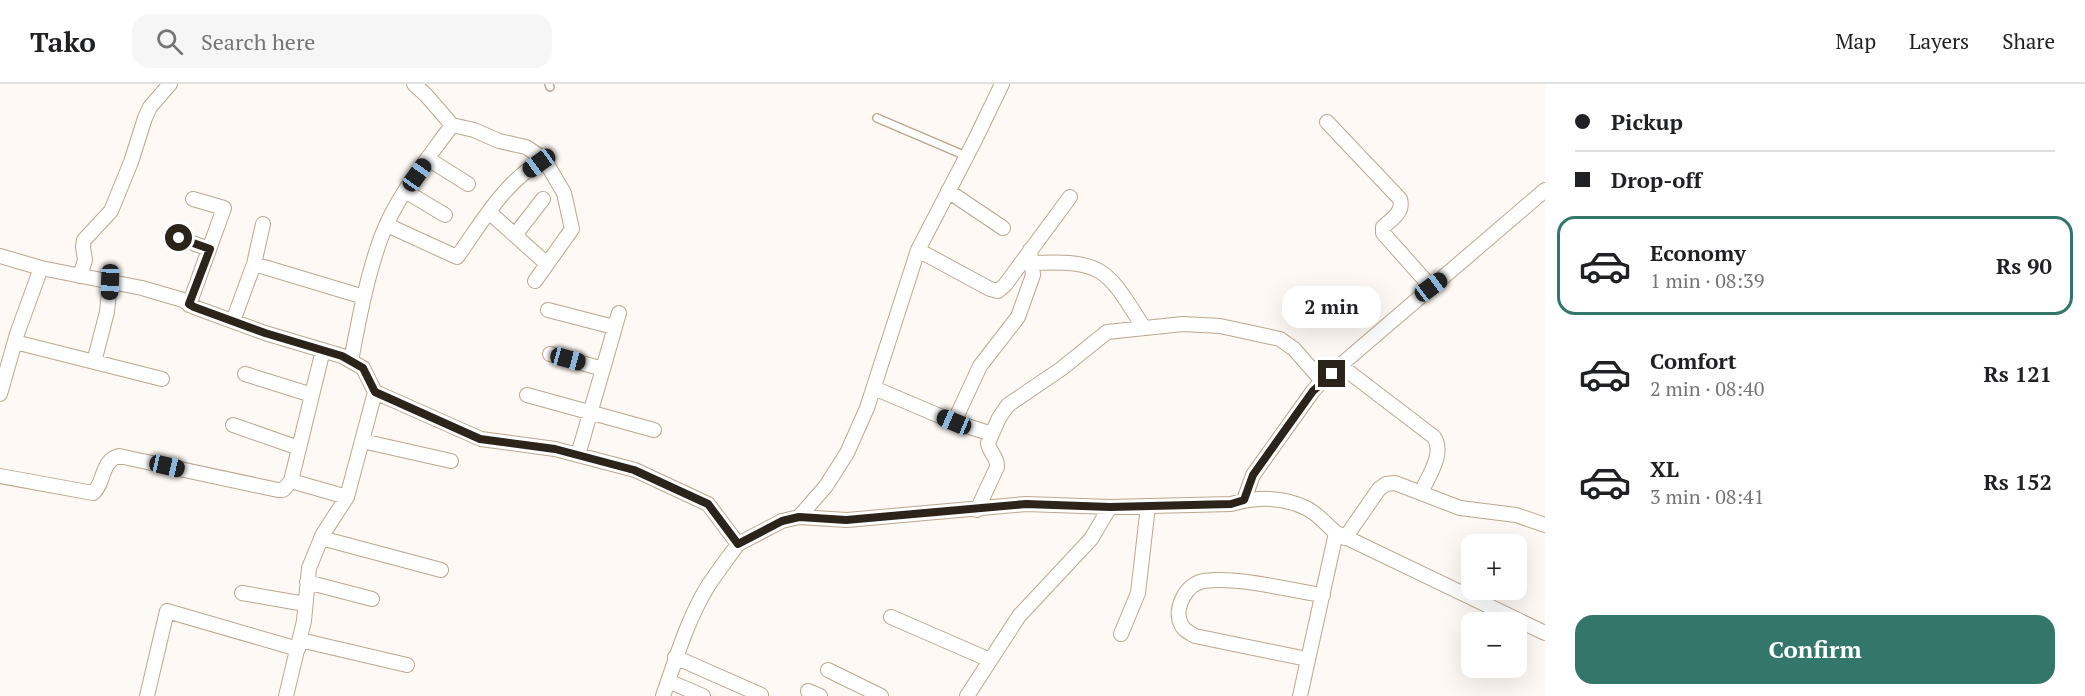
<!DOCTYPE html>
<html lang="en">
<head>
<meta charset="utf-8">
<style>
	body { margin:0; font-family:"PT Serif",serif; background:#f6f6f6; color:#202124; height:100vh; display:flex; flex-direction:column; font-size:22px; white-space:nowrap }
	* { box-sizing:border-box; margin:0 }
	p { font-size:20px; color:#757577 }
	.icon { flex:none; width:33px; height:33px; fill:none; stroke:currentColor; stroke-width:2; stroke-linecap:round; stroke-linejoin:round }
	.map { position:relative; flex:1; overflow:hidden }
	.side { display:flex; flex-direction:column; background:#fff; width:540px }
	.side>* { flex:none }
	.guide { display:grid; align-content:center; height:132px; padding:0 30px; background:#fff }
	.controls { position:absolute; left:1461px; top:450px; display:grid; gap:12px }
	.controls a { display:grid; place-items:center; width:66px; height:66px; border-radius:12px; background:#fff; box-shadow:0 6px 24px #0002; font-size:30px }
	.end { position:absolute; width:27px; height:27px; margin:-14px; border:8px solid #2c241b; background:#fff; box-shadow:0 0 0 3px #fff }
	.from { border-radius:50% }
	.bubble { position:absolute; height:42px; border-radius:18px; background:#fff; box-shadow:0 6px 24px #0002; font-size:20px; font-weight:700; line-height:42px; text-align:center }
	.car { position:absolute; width:18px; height:36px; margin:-18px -9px; border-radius:8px; box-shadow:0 0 4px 2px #0007; background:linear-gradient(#222 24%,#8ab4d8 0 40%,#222 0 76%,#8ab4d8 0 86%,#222 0) }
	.guide b { display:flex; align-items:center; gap:21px; height:57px; font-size:22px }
	.guide b+b { border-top:2px solid #e0e0e0 }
	.guide i { width:15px; height:15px; background:#202124 }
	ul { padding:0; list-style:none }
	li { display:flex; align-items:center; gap:18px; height:99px; margin:0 12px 9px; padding:0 18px; border:3px solid transparent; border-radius:18px }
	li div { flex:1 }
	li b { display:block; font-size:22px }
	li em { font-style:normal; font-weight:700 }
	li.on { border-color:#33776b }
	li>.icon { width:54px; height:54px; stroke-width:1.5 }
	.cta { display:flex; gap:12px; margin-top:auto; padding:12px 30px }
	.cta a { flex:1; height:69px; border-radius:18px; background:#33776b; color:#fff; font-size:24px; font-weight:700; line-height:69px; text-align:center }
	header { display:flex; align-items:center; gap:36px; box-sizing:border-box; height:84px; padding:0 30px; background:#fff; border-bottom:2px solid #e0e0e0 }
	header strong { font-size:28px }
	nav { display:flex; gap:33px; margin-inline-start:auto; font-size:21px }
	.search { width:420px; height:54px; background:#f6f6f6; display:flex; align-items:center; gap:15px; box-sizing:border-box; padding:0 21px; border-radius:18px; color:#757577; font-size:22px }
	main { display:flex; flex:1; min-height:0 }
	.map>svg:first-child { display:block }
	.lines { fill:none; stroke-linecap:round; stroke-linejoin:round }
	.service-casing { stroke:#bba78f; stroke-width:10 }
	.minor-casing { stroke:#bba78f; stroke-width:16 }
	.service { stroke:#fff; stroke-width:7 }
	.minor { stroke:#fff; stroke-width:14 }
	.route { stroke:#2c241b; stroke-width:8 }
</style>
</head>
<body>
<header>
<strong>Tako</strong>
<div class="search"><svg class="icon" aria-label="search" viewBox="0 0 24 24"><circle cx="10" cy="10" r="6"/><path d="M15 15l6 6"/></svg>Search here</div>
<nav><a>Map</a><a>Layers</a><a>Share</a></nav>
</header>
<main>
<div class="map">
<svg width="1545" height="612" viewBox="0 0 1545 612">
	<rect width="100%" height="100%" fill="#fef9f4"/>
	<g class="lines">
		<defs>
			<path id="service" d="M549 0 550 3
				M877 34 966 72"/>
			<path id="minor" d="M1002 0 975 56 918 166 867 324 847 369 826 402 799 433 847 436 1026 420 1110 423 1231 420C1257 413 1281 412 1306 424 1317 429 1327 441 1336 449L1300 612
				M1327 38 1400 115C1404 128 1392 135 1383 143V149L1431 203
				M428 75 468 100
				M405 107 445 131
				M948 107 1003 144
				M489 128 547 180
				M387 141 457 173C483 137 504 98 544 75L526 63 499 57 474 46 452 41
				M515 151 543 115
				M179 154 209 165
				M918 166 990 205 998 207 1005 201 1070 113
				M0 172 41 184 142 204 183 216 194 223 265 249 342 272 363 284 375 308 347 413 323 450 309 484 304 537 286 612
				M1033 179C1105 176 1107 186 1144 244
				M254 180 364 213
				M80 192 85 176 83 163 84 156 111 127 131 78 145 34 150 23 170 0
				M535 197 572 145 564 109 544 75
				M189 221 224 124 193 115
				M548 226 614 243
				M233 237 254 180 263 140
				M15 258 162 295
				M550 270 603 285 578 371
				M351 277C359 235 367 191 382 151 398 110 427 76 452 41L426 11 414 0
				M94 278 107 228 110 198
				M1341 282 1434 353C1445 370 1428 392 1421 409
				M603 285 619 229
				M245 290 312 311
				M874 304 954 338 992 350
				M375 308 481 355 555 365 635 386 708 420 738 460 782 437 799 433
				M0 310 17 250 41 184
				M527 311 654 346
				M954 338 980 282 1018 233 1033 191 1030 166
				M233 341 299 364
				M362 357 451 377
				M0 392 93 409C105 399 101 376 119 372L278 406H283L291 397 323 266
				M291 397 347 413
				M1244 416 1253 391 1313 307 1322 297 1545 106
				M977 426 997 383C998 373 989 368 988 359L999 334 1008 321 1061 285 1107 248 1183 240 1220 242 1280 255 1294 265 1322 297
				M1339 450 1545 549
				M321 454 441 486
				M1345 454 1379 405 1386 400 1395 399 1460 424 1516 431 1545 441
				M307 498 372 515
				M242 509 305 520
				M891 533 990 576
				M1121 550 1138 509 1148 422
				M300 556 407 581
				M675 573 761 611
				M1307 575 1195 552C1190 549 1183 546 1181 540 1173 524 1187 499 1204 497 1238 492 1287 506 1323 511
				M828 586 881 612
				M668 597 703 612
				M808 607 820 612
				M147 612 167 527 298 565
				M663 612C676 575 687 536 708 502 717 488 728 474 738 460
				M967 612 1019 532 1091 455 1110 423"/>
		</defs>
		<!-- service casing -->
		<use href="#service" class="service-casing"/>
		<!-- minor casing -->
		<use href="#minor" class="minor-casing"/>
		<!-- service -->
		<use href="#service" class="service"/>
		<!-- minor -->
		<use href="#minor" class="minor"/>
	</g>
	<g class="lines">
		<!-- route -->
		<path class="route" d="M179 154 210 165 189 220 194 223 265 249 342 272 363 284 375 308 480 355 555 365 634 386 708 420 738 460 782 437 799 433 846 436 1026 420 1110 423 1231 420 1244 416 1253 391 1313 307 1332 290"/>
	</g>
</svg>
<div class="controls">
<a>+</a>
<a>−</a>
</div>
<i class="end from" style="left:179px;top:154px"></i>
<i class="end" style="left:1332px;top:290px"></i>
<div class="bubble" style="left:1282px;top:202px;width:99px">2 min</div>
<i class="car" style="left:539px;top:79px;rotate:234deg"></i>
<i class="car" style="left:417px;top:91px;rotate:35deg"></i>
<i class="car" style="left:110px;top:198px;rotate:182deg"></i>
<i class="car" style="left:1431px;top:203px;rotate:53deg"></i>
<i class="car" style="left:568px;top:275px;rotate:105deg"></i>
<i class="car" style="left:954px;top:338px;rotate:293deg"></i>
<i class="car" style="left:167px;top:382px;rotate:103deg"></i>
</div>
<section class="side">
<div class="guide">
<b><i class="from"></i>Pickup</b>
<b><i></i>Drop-off</b>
</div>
<ul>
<li class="on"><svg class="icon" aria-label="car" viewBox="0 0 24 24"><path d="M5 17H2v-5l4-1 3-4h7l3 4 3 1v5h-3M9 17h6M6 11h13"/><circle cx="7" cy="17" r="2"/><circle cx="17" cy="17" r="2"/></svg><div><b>Economy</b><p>1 min · 08:39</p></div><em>Rs 90</em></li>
<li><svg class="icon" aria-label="car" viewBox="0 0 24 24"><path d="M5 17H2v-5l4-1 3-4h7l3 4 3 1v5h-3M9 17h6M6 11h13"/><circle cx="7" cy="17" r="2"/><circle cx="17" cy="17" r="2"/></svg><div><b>Comfort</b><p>2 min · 08:40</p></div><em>Rs 121</em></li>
<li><svg class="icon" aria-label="car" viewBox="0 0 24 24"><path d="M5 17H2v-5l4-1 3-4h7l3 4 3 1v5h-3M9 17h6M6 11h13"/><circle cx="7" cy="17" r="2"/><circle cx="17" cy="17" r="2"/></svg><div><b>XL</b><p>3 min · 08:41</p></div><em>Rs 152</em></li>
</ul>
<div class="cta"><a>Confirm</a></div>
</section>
</main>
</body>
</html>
